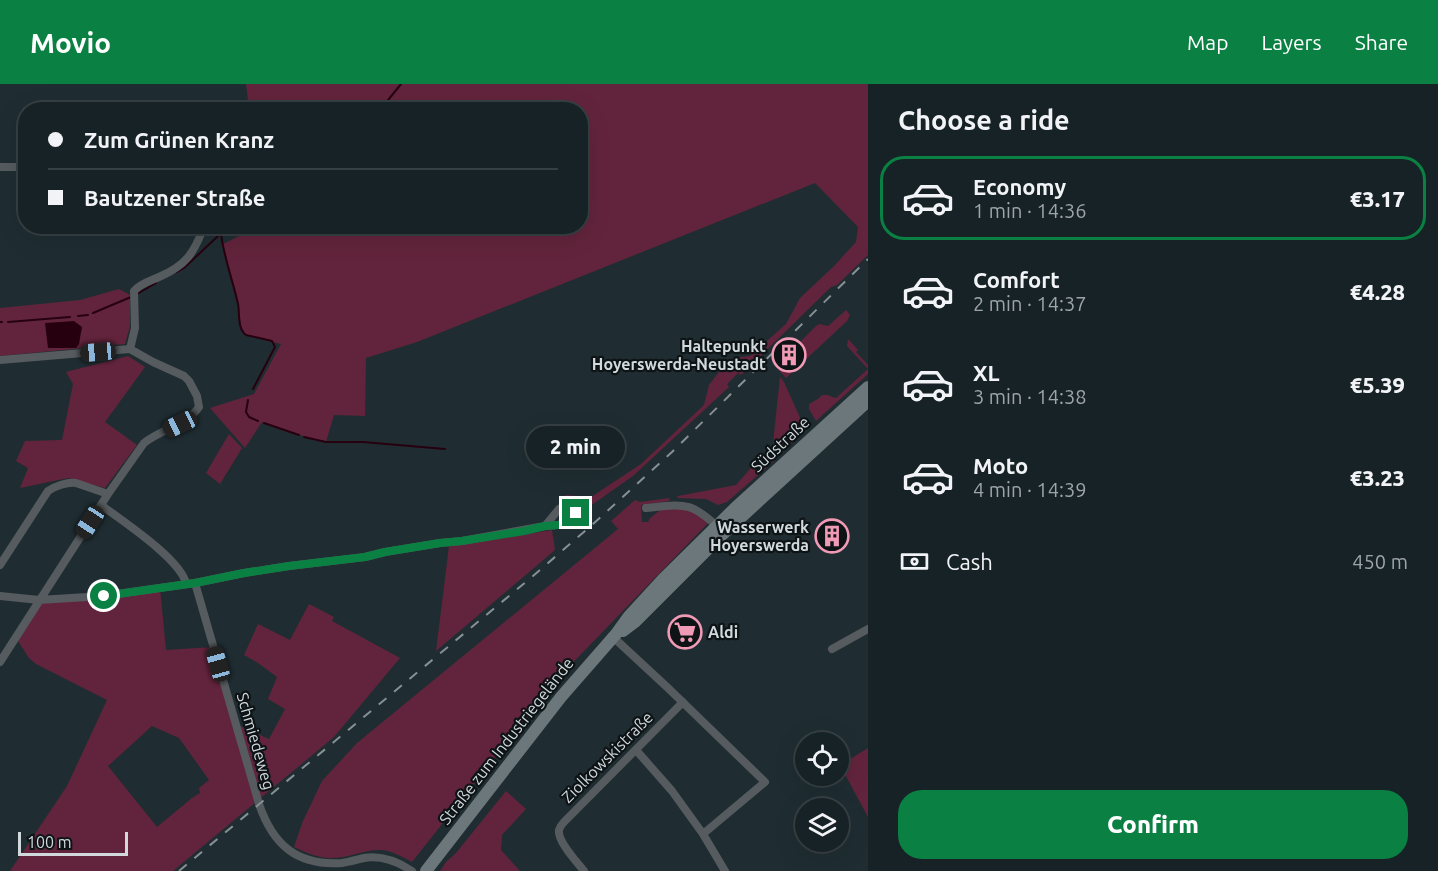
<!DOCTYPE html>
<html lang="en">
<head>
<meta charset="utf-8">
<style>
	body { margin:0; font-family:Ubuntu,sans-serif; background:#202a2e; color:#f1f3f6; height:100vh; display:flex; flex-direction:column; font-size:22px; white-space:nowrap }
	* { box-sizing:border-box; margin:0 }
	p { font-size:20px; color:#9ea4a7 }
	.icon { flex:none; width:33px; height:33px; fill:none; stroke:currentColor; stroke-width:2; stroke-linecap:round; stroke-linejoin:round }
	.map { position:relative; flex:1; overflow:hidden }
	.drawer { display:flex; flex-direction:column; background:#172226; width:570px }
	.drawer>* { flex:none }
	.hud { position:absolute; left:18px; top:18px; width:570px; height:132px; border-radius:24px; box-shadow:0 6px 24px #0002,0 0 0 2px #363f43; display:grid; align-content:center; height:132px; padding:0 30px; background:#172226 }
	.buttons { position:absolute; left:795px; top:648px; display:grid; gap:12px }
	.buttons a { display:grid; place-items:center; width:54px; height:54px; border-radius:50%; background:#172226; box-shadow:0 6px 24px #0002,0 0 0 2px #363f43; font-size:30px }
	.scale { position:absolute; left:18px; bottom:15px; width:110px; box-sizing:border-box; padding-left:6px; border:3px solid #d1d9dd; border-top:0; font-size:16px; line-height:21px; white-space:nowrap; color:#d1d9dd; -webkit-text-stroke:4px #0e1416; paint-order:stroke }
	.end { position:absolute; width:27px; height:27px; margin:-14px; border:8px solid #0b8043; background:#fff; box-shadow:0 0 0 3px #fff }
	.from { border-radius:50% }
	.bubble { position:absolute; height:42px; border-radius:21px; background:#172226; box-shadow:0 6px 24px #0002,0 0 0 2px #363f43; font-size:20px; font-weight:800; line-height:42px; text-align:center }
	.car { position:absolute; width:18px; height:36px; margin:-18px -9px; border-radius:8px; box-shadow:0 0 4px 2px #0007; background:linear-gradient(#222 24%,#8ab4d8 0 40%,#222 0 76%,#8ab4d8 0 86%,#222 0) }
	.hud b { display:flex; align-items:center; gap:21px; height:57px; font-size:22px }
	.hud b+b { border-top:2px solid #363f43 }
	.hud i { width:15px; height:15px; background:#f1f3f6 }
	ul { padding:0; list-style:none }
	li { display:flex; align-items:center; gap:18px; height:84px; margin:0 12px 9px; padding:0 18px; border:3px solid transparent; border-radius:24px }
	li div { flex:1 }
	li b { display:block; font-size:22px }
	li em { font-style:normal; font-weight:800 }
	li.current { border-color:#0b8043 }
	li>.icon { width:54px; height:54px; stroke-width:1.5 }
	h2 { padding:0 30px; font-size:27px; line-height:72px }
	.pay { display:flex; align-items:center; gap:15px; height:66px; padding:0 30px; font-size:22px }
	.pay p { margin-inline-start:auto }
	.button { display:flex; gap:12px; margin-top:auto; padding:12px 30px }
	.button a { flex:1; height:69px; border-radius:24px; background:#0b8043; color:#fff; font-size:24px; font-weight:800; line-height:69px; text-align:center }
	header { display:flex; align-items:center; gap:36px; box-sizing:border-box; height:84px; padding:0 30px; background:#0b8043; color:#fff }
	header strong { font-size:28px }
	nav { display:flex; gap:33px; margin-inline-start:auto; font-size:21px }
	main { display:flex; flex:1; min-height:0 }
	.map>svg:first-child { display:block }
	.green { fill:#62243c; fill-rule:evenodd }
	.water { fill:#270010 }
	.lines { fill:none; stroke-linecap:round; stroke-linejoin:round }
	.stream { stroke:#270010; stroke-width:2 }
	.street { stroke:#555b5e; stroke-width:8 }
	.secondary { stroke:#6c777b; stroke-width:12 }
	.rail { stroke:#869095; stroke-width:2; stroke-dasharray:10 10; stroke-linecap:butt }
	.route { stroke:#0b8043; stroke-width:8 }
	.labels { text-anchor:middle; stroke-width:4.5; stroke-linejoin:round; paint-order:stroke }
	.poi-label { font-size:16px; font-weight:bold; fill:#d1d9dd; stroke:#0e1416; text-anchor:end }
	.street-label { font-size:16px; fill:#d1d9dd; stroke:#0e1416 }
</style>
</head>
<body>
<header>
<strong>Movio</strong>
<nav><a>Map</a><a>Layers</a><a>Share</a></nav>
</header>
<main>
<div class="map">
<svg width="868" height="787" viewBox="0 0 868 787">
	<rect width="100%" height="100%" fill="#1f2d32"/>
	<!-- green -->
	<path class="green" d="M246 0H868V171L837 201 831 203 741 291 738 289 727 300 729 303 633 392 586 425 582 424 574 416 565 414V411L578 412 588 415 641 380 704 321 709 301 725 280 734 274 750 272 786 240 800 214 834 182 856 158 858 143 815 99 417 258 366 274 365 332 334 331 326 358 303 352 262 338 245 364 210 324 254 310 281 260 246 251 243 248 241 243 238 221 223 160 249 147 253 143 580 142V26L249 25Z
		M119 205 130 211V242L125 260 0 272V224L80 216Z
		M846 226 850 231 847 237 786 294 775 282 782 275 785 277 796 267 794 264 816 242 819 240 828 242Z
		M848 255 858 266 856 268 868 281V290L816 337 809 325V320L818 315 822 311H828L832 313 836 314 868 285 847 262Z
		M128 272 145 283 105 338 137 361 105 404 68 394 20 404 28 384 16 377 25 357 62 356 73 300 66 288Z
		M780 293 784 298 802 338 801 351 777 371 772 369Z
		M229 350 242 364 220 400 206 389Z
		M767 371 775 376 727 418 718 421 706 415 677 414 678 412 736 401 757 377Z
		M669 414 670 417 641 421 642 438H648L650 434 663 424 686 425 710 437 557 595 412 778C402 773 393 767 381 766 364 765 348 775 330 774 317 774 305 768 294 763L303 737 322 697 357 659 618 445 611 437 635 416 640 418Z
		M552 446 555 466 436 567 449 462Z
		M160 504 166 566 213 563 236 640 269 655 285 625 268 615 277 593 258 579 244 571 258 540 290 556 309 520 334 533 332 537 400 574 334 653 173 787H10L67 702 107 616 36 580 29 574 16 554 40 516ZM152 642 179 654 209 696 199 704 200 709 192 714 157 743 108 682Z
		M868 664V733L840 681Z
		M506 707 526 725 502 751 501 766 520 787H440L446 778 456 769Z"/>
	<!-- water -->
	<path class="water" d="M74 237 82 243 79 260 76 264H48L45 239Z"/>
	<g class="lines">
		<!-- stream -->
		<path class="stream" d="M380 26 401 0
			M221 150C224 174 233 197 238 220 240 230 237 244 246 251L272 257 275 263 253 305
			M177 188 184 184 218 152 236 142
			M137 210 156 199
			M93 229 131 213
			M78 232 88 231
			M0 238H2
			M8 238 70 233
			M248 316 246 328 249 333 258 337
			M264 339 299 351
			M304 353 326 358H363L445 365"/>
		<!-- street -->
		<path class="street" d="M0 83H26
			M130 265 135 244 134 207C140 200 150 197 159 193 185 182 194 170 204 142
			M0 276 130 265 153 278 184 292 189 297 197 312 199 323C186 342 161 345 144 359L108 410 0 578
			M101 421C121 436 182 476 186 500
			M646 424C685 420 691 417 721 446
			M0 481 48 407C55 402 67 398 76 399L108 410
			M195 499 259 720C273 761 297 782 342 779 349 778 356 776 364 774 382 771 397 777 412 787
			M0 512 39 516 103 512 195 499 244 489 289 482 365 473 385 468 440 459 462 457 545 442 570 440 574 438 576 434V429L574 424 570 422H564L559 425 545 442
			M613 553 668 604 765 698 703 750
			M832 565 868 545
			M636 666 672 707 703 750 725 787
			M584 787C577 778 557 757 559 746 560 743 562 740 564 738L683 618"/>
		<!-- secondary -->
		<path class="secondary" d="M623 547 635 538 724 449 868 317
			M426 787 561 613 616 550 629 532 663 495 735 424 868 303"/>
		<!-- rail -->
		<path class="rail" d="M179 787 533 492 593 440 672 368 868 175"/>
	</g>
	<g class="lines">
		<!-- route -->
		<path class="route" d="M104 512 195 499 244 489 289 482 365 473 385 468 440 459 462 457 524 447 545 442 570 440 574 438 576 434V429"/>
	</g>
	<!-- icons -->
	<defs>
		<symbol id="building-ring" viewBox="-11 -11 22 22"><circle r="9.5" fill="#0e1416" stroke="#f09ab6" stroke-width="1.5"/><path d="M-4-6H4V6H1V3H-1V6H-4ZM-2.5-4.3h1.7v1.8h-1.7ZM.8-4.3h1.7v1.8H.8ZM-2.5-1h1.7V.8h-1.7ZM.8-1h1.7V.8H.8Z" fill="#f09ab6"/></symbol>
		<symbol id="supermarket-ring" viewBox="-11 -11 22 22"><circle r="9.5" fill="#0e1416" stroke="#f09ab6" stroke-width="1.5"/><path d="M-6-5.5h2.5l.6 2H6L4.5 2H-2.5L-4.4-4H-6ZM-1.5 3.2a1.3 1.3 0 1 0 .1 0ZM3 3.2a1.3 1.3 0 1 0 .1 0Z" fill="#f09ab6"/></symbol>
	</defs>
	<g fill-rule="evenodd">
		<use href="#building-ring" x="770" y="252" width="38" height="38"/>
		<use href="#building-ring" x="813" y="433" width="38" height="38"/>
		<use href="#supermarket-ring" x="666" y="529" width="38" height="38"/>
	</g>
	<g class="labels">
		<!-- poi labels -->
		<g class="poi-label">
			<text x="766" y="268">Haltepunkt<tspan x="766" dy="18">Hoyerswerda-Neustadt</tspan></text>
			<text x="809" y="449">Wasserwerk<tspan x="809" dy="18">Hoyerswerda</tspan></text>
			<text x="708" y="554" text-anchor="start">Aldi</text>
		</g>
		<!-- street labels -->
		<g class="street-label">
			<text transform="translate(780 360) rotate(-43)" y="6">Südstraße</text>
			<text transform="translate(256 657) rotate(74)" y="6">Schmiedeweg</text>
			<text transform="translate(506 657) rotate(-52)" y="6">Straße zum Industriegelände</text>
			<text transform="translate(607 673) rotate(-45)" y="6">Ziolkowskistraße</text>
		</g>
	</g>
</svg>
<div class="buttons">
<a><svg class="icon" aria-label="locate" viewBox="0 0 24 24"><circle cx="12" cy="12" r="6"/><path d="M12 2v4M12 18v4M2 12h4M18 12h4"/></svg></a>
<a><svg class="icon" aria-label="layers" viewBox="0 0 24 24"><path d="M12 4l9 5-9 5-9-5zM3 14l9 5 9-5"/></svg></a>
</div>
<div class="scale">100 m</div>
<i class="end from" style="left:104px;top:512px"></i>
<i class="end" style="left:576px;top:429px"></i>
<div class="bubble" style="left:526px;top:342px;width:99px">2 min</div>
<i class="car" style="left:98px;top:268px;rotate:265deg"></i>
<i class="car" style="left:180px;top:340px;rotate:245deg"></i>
<i class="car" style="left:90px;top:438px;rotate:213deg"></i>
<i class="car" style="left:218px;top:580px;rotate:344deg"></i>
<div class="hud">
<b><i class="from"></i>Zum Grünen Kranz</b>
<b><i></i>Bautzener Straße</b>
</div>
</div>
<section class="drawer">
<h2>Choose a ride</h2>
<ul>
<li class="current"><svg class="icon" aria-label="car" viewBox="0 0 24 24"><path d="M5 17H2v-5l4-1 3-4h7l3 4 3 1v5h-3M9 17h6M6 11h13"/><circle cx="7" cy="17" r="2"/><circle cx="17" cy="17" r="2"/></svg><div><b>Economy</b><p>1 min · 14:36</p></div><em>€3.17</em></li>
<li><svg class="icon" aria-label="car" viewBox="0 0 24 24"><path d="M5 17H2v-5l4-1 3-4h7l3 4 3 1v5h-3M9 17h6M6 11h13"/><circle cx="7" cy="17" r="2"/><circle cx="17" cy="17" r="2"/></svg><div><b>Comfort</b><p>2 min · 14:37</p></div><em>€4.28</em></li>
<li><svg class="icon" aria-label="car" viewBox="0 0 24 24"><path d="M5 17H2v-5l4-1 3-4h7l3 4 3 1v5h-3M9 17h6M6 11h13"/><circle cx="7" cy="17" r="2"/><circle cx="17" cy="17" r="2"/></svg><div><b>XL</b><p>3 min · 14:38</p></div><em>€5.39</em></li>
<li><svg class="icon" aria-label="car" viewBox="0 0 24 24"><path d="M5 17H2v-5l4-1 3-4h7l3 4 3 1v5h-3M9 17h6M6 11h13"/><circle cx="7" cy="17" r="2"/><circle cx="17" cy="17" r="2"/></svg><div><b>Moto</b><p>4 min · 14:39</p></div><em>€3.23</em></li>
</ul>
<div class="pay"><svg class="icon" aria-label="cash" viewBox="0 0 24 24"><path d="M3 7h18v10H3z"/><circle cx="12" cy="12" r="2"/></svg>Cash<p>450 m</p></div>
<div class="button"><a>Confirm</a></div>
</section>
</main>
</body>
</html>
